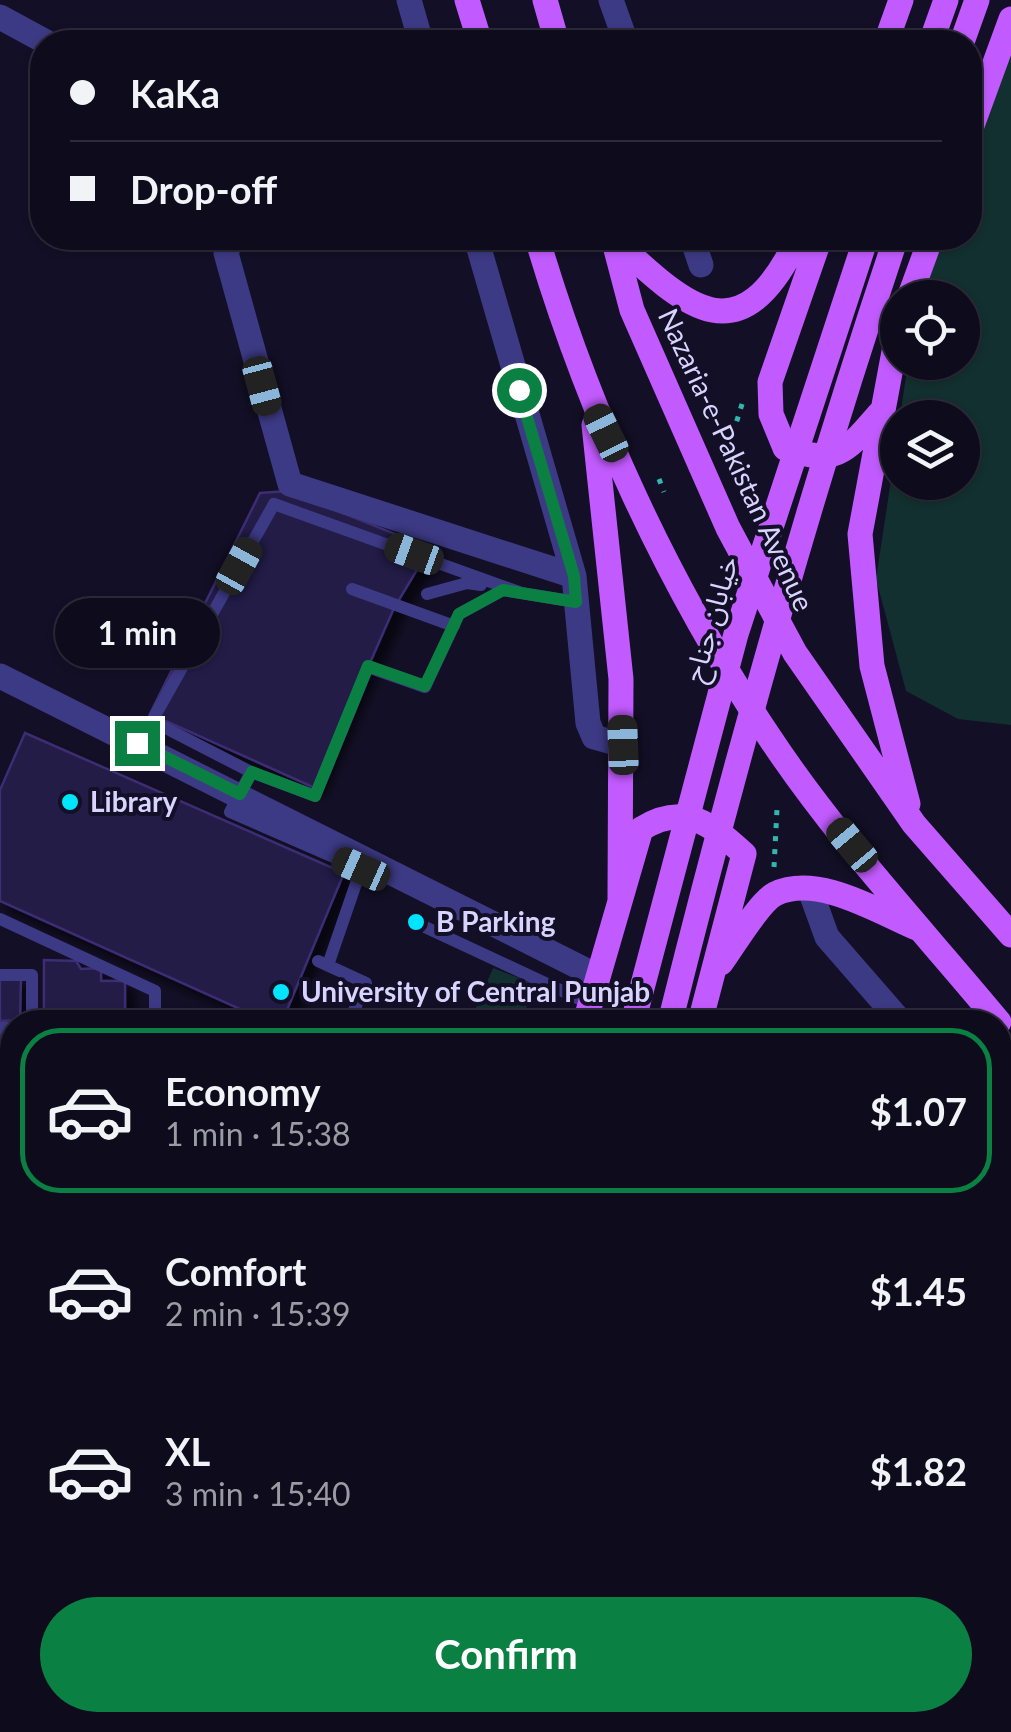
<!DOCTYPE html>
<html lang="en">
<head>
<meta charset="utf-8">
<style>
	body { margin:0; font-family:Lato,"Noto Sans Arabic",sans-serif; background:#1c1929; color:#f1f3f6; height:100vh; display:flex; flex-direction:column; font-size:38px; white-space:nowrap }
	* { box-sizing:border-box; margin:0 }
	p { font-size:32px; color:#9b9ba3 }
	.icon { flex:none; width:55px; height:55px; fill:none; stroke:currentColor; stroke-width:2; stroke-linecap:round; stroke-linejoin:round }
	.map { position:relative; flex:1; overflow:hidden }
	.drawer { position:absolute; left:0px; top:1010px; width:1012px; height:722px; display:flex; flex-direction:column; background:#0e0b1c; border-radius:40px 40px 0 0; box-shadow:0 2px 8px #0004,0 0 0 2px #2e2b3b }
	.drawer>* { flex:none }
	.top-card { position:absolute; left:30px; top:30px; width:952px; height:220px; border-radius:40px; box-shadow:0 2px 8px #0004,0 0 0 2px #2e2b3b; display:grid; align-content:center; height:220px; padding:0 40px; background:#0e0b1c }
	.controls { position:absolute; left:880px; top:280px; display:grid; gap:20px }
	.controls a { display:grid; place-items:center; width:100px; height:100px; border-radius:50%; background:#0e0b1c; box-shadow:0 2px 8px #0004,0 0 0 2px #2e2b3b; font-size:50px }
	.end { position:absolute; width:45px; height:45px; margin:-22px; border:12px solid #0b8043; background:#fff; box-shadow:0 0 0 5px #fff }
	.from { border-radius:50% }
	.bubble { position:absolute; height:70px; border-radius:35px; background:#0e0b1c; box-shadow:0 2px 8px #0004,0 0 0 2px #2e2b3b; font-size:32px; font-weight:700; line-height:70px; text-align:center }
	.car { position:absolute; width:30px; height:60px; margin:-30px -15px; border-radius:12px; box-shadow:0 0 8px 2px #0007; background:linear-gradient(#222 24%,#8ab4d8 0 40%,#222 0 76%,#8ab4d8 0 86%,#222 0) }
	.top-card b { display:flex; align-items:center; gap:35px; height:95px; font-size:38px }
	.top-card b+b { border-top:2px solid #2e2b3b }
	.top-card i { width:25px; height:25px; background:#f1f3f6 }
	ul { padding:18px 0 0; list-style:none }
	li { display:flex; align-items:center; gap:30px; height:165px; margin:0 20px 15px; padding:0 20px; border:5px solid transparent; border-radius:40px }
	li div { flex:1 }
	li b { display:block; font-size:38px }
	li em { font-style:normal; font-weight:700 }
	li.active { border-color:#0b8043 }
	li>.icon { width:90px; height:90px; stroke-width:1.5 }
	.cta { display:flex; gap:20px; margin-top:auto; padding:20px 40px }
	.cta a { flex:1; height:115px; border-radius:60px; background:#0b8043; color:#fff; font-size:40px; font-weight:700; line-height:115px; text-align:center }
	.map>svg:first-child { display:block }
	.green { fill:#12302f }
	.building { fill:#241b47; stroke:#3b2d73; stroke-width:2.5; filter:url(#shadow) }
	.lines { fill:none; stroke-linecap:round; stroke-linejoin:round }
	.path { stroke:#2fb8b0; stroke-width:5; stroke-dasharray:5 8; stroke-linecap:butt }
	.service { stroke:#3d3a85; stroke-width:12 }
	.minor { stroke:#3d3a85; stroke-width:25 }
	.primary { stroke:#c25bff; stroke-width:25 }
	.primary-bridge { stroke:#c25bff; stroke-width:25 }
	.route { stroke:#0b8043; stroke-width:12 }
	.poi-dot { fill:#00e5ff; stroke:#130f26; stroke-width:4 }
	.labels { text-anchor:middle; stroke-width:8; stroke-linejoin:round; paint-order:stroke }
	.street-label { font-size:28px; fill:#d9d4ff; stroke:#130f26 }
	.poi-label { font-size:28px; font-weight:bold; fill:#d9d4ff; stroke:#130f26; text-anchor:start }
</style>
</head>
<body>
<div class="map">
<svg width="1011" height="1732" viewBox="0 0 1011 1732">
	<defs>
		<filter id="shadow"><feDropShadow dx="9" dy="9" stdDeviation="5" flood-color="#0009"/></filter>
	</defs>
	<rect width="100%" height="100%" fill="#130f26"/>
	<!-- green -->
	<path class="green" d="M1011 12V725L958 719 906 691 876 579 897 440 898 482H962V418L900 417 908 363 962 362V298L916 297 936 238H970V135Z
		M493 968 535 984 521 1022H470Z"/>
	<!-- building -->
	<path class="building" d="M288 491 430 548 394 608 315 788 150 714 260 493Z
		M25 733 344 873 282 1022H269L0 901V790Z
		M44 960 76 961 81 969 101 968V981H125V1015L44 1014Z
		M0 977H21L20 1020 0 1021Z
		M0 1033H12V1321H0Z
		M0 1352 12 1355 4 1383 0 1382Z"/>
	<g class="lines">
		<!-- path -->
		<path class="path" d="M729 446 743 401
			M659 479 664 492
			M774 867 777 809"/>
		<!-- service -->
		<path class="service" d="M784 42 795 39 817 42
			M352 589 454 626
			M519 592 274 504 152 721 251 772 315 796 368 667 425 687 459 614 503 590 576 602
			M427 594 467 583 481 585
			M251 772 230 812 361 869 328 965
			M0 919 155 991V1022
			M425 927 590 1004
			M318 961 366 983 349 1022
			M0 975H32V1014
			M0 1028H12
			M0 1344 12 1345"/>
		<!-- minor -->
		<path class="minor" d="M409 0 421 42
			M611 0 626 42
			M0 17 46 42
			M232 238 226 253 290 484 574 576
			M476 238 574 576 588 723 594 737 623 745
			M692 238 701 265
			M0 676 597 976
			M810 890 827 937 901 1022
			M1000 1136 1011 1149
			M1000 1346 1011 1342
			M0 1568 12 1571
			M1000 1661 1011 1674
			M87 1732 91 1720
			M919 1732 933 1720"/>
		<!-- primary -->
		<path class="primary" d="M467 0 480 42
			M545 0 557 42
			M886 42 901 0
			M931 42 946 0
			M962 42 977 0
			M970 131 1011 19
			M537 238C589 414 668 585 770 738 837 839 922 929 999 1022
			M613 238 632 310 728 528 795 653 914 824 1011 935
			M820 238 770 382 771 414 785 448C836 466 846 452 879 414
			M613 239C687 308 740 359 798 238
			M909 298 931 238
			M898 330 860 534 872 666 908 804
			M594 425 621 679 620 898
			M721 963C733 947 759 902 775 894 818 873 880 913 919 929
			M585 1022 641 829C684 802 710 823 744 854L700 1022
			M408 1732 411 1720
			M448 1732 451 1720
			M490 1732 493 1720
			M516 1732 519 1720"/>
		<!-- primary-bridge -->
		<path class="primary-bridge" d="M633 1022 736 634 866 238
			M670 1022C736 758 809 496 896 238"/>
	</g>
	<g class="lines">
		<!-- route -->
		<path class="route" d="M137 743 240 794 252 772 315 796 368 666 425 686 459 614 503 590 576 602 574 576 519 390"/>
	</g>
	<!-- markers -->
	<g class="poi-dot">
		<circle cx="70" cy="802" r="10"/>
		<circle cx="416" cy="922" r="10"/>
		<circle cx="281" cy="992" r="10"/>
	</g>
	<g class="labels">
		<!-- street labels -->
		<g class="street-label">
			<text transform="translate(736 460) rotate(65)" y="10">Nazaria-e-Pakistan Avenue</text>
			<text transform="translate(711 619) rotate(-74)" y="10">خیابان جناح</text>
		</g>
		<!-- poi labels -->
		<g class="poi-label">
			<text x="90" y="812">Library</text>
			<text x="436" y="932">B Parking</text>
			<text x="301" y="1002">University of Central Punjab</text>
		</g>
	</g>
</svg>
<div class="controls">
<a><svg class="icon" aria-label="locate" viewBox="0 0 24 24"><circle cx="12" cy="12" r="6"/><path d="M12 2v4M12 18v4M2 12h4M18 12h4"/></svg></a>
<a><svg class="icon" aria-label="layers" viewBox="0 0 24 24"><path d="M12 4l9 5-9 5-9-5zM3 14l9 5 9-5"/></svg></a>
</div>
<i class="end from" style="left:519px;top:390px"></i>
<i class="end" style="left:137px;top:743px"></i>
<div class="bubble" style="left:55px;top:598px;width:165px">1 min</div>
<i class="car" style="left:262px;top:386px;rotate:165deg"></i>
<i class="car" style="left:606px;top:433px;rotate:334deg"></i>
<i class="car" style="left:414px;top:554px;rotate:290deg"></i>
<i class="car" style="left:239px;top:566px;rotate:29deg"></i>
<i class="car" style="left:623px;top:745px;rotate:358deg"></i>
<i class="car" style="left:852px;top:845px;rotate:320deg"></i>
<i class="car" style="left:361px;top:869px;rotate:294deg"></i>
<div class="top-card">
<b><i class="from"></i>KaKa</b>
<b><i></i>Drop-off</b>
</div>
<section class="drawer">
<ul>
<li class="active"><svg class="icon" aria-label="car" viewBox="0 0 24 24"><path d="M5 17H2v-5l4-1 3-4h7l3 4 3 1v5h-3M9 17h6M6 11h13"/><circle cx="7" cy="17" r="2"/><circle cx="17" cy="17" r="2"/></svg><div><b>Economy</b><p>1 min · 15:38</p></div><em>$1.07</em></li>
<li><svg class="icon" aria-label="car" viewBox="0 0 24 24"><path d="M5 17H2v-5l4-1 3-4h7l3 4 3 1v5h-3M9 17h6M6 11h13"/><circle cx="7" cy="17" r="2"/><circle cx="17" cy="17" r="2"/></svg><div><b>Comfort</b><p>2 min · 15:39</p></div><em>$1.45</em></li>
<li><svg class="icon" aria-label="car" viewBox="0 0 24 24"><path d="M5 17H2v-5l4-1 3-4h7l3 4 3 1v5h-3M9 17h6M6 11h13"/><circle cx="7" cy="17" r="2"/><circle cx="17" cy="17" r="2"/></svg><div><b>XL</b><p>3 min · 15:40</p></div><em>$1.82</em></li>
</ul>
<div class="cta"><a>Confirm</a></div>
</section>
</div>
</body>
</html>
